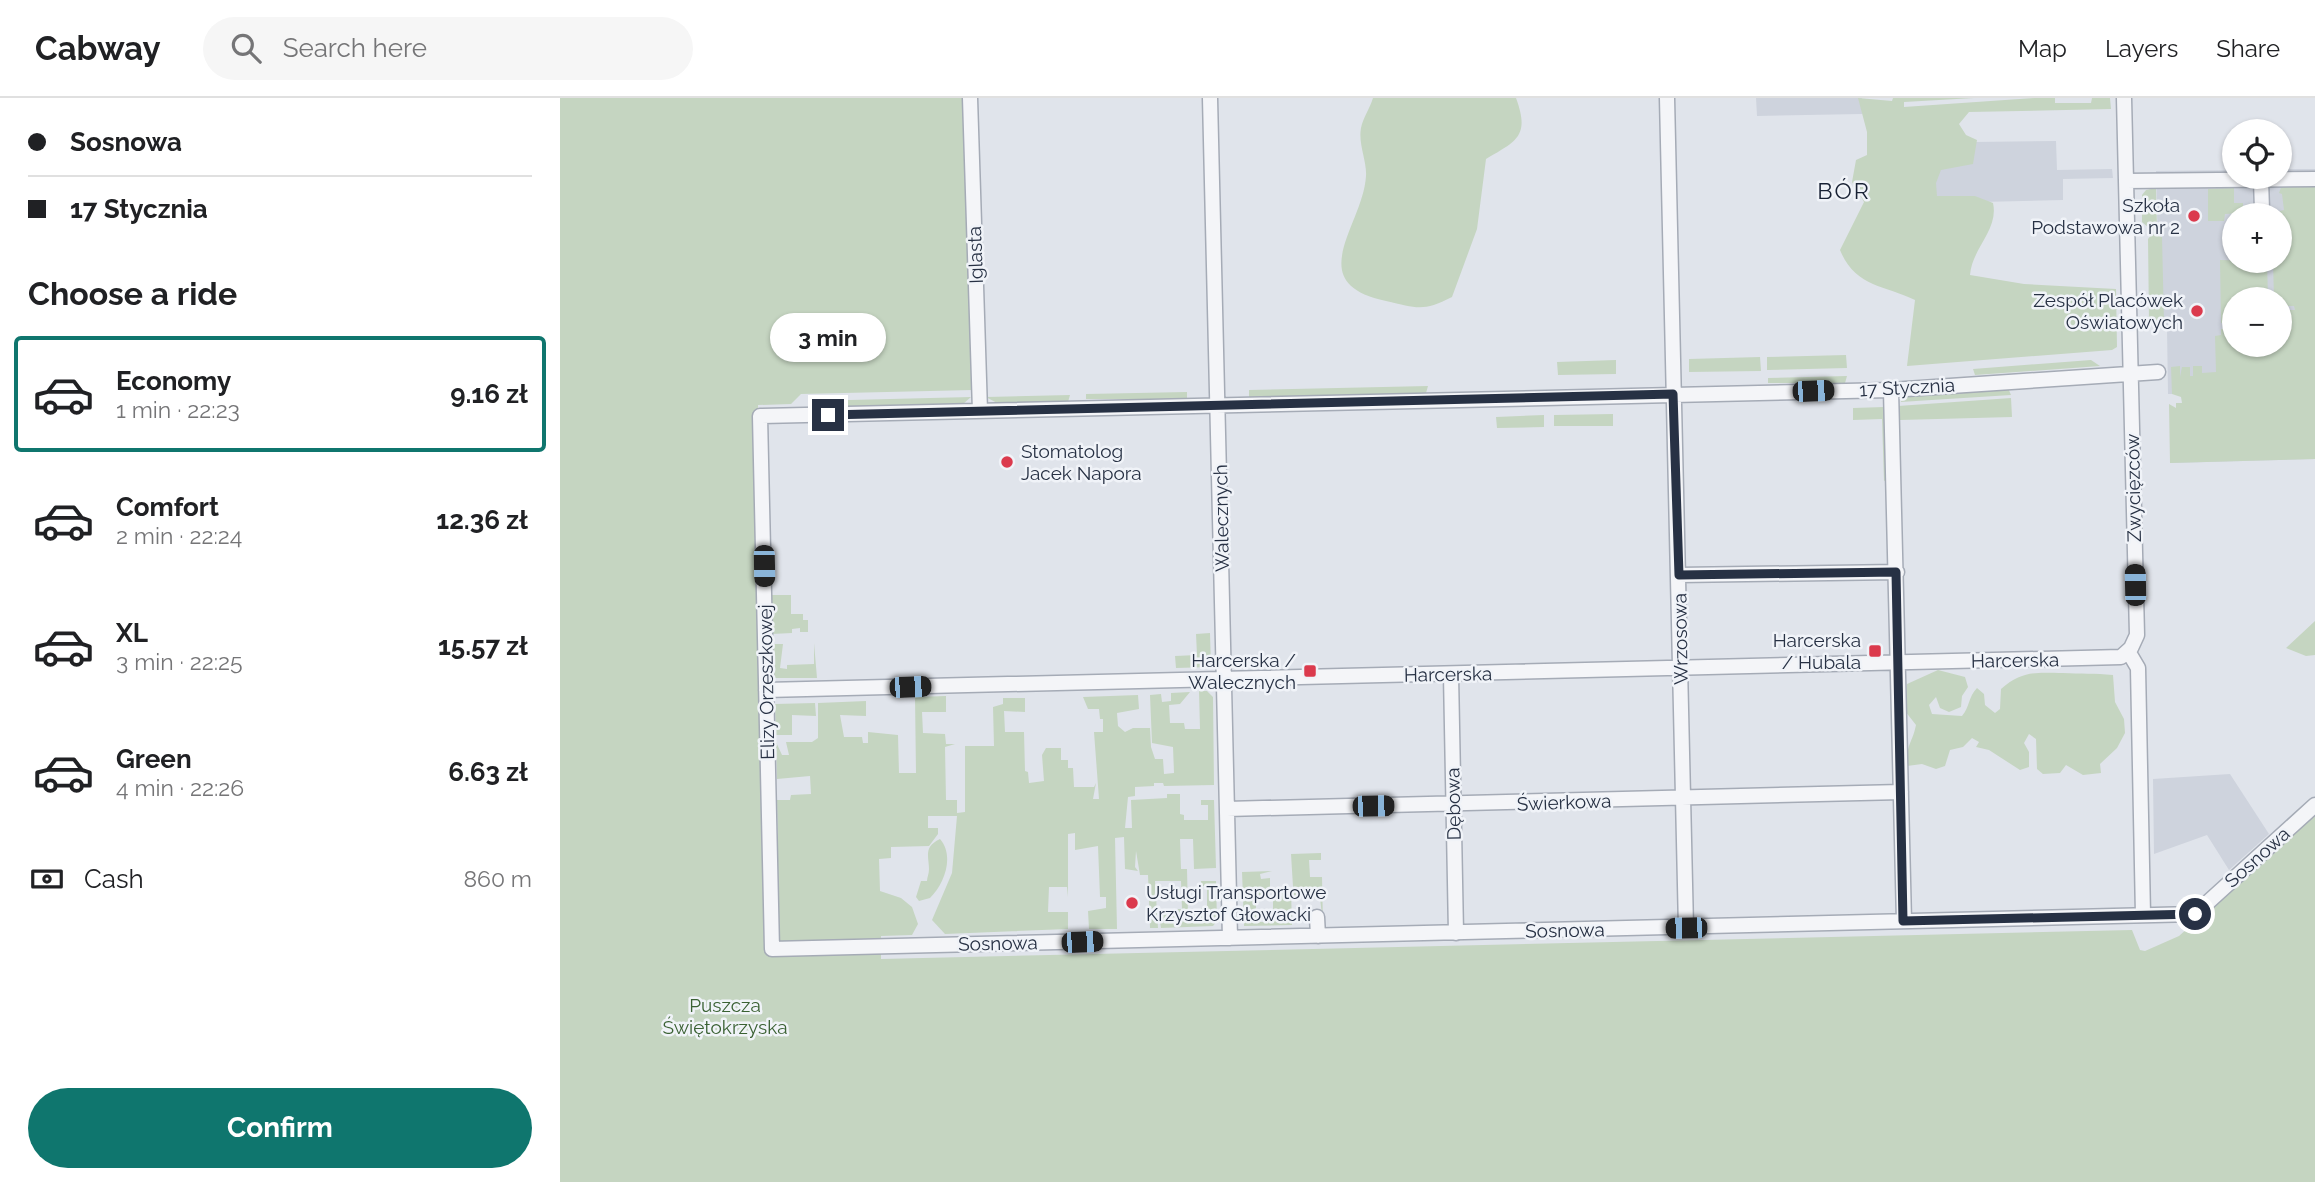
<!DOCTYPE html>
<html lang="en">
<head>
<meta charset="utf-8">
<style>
	body { margin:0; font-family:Raleway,sans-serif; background:#f6f6f6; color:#202124; height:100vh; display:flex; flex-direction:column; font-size:26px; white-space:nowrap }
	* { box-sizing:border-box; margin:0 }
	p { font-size:23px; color:#757577 }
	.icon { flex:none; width:38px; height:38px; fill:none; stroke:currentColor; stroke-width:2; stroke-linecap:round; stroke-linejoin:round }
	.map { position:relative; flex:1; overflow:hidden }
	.panel { display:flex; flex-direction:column; background:#fff; width:560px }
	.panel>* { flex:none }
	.hud { display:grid; align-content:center; height:154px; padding:0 28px; background:#fff }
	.fabs { position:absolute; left:1662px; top:21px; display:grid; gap:14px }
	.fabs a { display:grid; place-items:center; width:70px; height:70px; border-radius:50%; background:#fff; box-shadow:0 2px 5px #0004; font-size:35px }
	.end { position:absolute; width:32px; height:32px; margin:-16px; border:9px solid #273144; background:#fff; box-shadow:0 0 0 4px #fff }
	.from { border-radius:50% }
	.bubble { position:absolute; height:49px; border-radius:24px; background:#fff; box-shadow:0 2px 5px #0004; font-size:23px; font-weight:700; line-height:49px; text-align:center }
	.car { position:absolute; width:21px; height:42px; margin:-21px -10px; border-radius:9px; box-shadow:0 0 5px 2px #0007; background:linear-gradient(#222 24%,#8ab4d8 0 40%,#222 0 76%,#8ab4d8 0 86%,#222 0) }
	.hud b { display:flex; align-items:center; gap:24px; height:66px; font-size:26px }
	.hud b+b { border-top:2px solid #e0e0e0 }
	.hud i { width:18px; height:18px; background:#202124 }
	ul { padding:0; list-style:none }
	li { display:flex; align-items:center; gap:21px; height:116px; margin:0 14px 10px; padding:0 14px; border:4px solid transparent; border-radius:7px }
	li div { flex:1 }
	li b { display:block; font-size:26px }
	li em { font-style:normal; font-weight:700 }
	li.selected { border-color:#0f766e }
	li>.icon { width:63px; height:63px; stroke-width:1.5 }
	h2 { padding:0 28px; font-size:32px; line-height:84px }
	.pay { display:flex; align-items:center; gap:18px; height:77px; padding:0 28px; font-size:26px }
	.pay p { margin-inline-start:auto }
	.action { display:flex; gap:14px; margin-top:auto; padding:14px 28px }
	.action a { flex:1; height:80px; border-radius:42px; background:#0f766e; color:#fff; font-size:28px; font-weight:700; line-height:80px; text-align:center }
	header { display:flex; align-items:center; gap:42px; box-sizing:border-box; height:98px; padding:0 35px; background:#fff; border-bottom:2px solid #e0e0e0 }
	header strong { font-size:33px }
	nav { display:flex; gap:38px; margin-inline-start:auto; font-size:24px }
	.search { width:490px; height:63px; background:#f6f6f6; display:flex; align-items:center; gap:18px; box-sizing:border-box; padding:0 24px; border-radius:38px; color:#757577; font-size:26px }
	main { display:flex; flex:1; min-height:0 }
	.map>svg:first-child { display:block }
	.built { fill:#ced3dd; fill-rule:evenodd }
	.green { fill:#c5d5c1 }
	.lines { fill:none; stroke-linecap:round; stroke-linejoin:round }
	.minor-casing { stroke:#a5abb6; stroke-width:17 }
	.minor { stroke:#f4f5f8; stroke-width:14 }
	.route { stroke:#273144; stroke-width:9 }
	.poi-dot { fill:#db3a4d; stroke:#f0f3f8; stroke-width:2.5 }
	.labels { text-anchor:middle; stroke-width:5; stroke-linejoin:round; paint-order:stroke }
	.poi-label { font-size:19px; fill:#273144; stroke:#f0f3f8; text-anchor:end }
	.street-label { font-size:19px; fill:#273144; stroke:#f0f3f8 }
	.park-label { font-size:19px; fill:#3a6133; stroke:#f0f3f8 }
	.quarter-label { font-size:23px; letter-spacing:2px; fill:#192235; stroke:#f0f3f8 }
</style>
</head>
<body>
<header>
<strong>Cabway</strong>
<div class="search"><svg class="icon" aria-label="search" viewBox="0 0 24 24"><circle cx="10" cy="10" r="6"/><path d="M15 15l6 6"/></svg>Search here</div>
<nav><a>Map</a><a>Layers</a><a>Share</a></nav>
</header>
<main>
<section class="panel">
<div class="hud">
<b><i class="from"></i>Sosnowa</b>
<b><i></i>17 Stycznia</b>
</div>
<h2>Choose a ride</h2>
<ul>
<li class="selected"><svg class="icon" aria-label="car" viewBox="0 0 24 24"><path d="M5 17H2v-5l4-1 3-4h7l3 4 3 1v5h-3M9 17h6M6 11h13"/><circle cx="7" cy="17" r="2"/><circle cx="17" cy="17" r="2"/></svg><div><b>Economy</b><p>1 min · 22:23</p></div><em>9.16 zł</em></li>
<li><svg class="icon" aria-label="car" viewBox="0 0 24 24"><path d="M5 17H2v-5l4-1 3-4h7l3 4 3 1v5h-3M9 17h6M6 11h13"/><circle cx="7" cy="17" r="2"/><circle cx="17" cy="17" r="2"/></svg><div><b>Comfort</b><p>2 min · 22:24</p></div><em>12.36 zł</em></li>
<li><svg class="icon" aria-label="car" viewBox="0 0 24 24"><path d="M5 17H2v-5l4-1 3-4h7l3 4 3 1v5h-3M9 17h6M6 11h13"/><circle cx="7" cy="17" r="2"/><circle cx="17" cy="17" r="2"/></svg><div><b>XL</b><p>3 min · 22:25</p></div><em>15.57 zł</em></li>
<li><svg class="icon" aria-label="car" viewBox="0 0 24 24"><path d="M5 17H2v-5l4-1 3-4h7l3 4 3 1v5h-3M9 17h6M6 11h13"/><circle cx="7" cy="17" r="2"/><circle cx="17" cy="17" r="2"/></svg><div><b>Green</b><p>4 min · 22:26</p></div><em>6.63 zł</em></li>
</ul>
<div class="pay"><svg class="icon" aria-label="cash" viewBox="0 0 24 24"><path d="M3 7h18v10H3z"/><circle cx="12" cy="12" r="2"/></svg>Cash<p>860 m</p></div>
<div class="action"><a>Confirm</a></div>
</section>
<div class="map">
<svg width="1755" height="1084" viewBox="0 0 1755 1084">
	<rect width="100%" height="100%" fill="#e0e4eb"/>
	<!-- built -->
	<path class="built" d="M1196 0H1302V16L1197 18Z
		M1496 43 1497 72 1552 71 1553 80 1503 81V102L1335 106 1333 45Z
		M1720 71H1755V361L1610 365 1624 312 1623 296H1608L1607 230 1600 228 1596 73 1675 72V79H1720ZM1675 117H1720V163H1675ZM1675 201H1720V247H1675Z
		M1670 676 1709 736 1669 772 1647 737 1594 756 1593 681Z"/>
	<!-- green -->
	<path class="green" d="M0 0H408L413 292 241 296 231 306 198 307 209 742H218L217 702H230L231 697 251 696 250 678 217 681 216 644 222 657H229L226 644H252L258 640V605L306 603V618L280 617 284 639H302L303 645H308V634L338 637 339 675H356L355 599 386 598V614H362L363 635 385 636 386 646H395L385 649 386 702H397V715L405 714V648H434L433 609 443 606V600H465V614L444 613 445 634H464L465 673 468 674 469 685 484 683 482 657 486 650H501V662H508V670H513L514 689H534L536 685 533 701H539L534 634H543V621H540L539 611H528L523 599 578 597 579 611 557 615 558 628 565 634 573 630H590L591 649 595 661H603L604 676 614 675 613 649 592 645 590 597 601 596 602 604 611 603V595L630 594 620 606 609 607 610 625H624L625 631H640L639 593H647L653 599 654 687 604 688 603 685H594V688L575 689V698L568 699 565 730H572L571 702 607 700V696H620V716L624 717V722H648V707H641V702H654L656 770 634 771 633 741H620L621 771H627L628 816H640L641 810H647V788H641V783H656L657 823 653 828 601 830 598 811H622L621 783H595L598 830H590L588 777H580L576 753 575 769 578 773 565 771 564 739 555 740 557 831H529L528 813 546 810V799H540L538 748 515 752V735L508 736V799L507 789H489L488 814H508V831L385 836 372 822 392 775 397 718H368V730H378V736L369 748 331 749V760L319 761 320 793 341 800 352 809 358 826 352 837 321 838V861L1572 832 1580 852 1585 853 1619 838 1755 716V1084H0Z
		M813 0H956C970 38 957 43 926 61L917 131 892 199C863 214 857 210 826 203 741 185 803 128 806 78 807 63 798 46 801 30 803 20 810 10 813 0Z
		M1298 0 1332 3 1333 0H1414L1344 4V9L1474 0H1495V5H1531L1532 0H1550L1551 11 1409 14 1399 26 1406 37 1417 42 1413 66 1381 72 1376 85 1377 98H1415L1433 105C1439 132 1412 150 1410 177L1464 186 1556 191 1557 249 1552 252 1347 268 1355 202C1324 187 1295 189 1280 152L1304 104 1292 84 1296 62 1307 57V34Z
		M1722 87H1755V361L1610 365 1609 306 1616 310V305H1622L1621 299 1612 296 1611 269 1620 268V279L1622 269H1630V278H1633V268H1642V275L1656 274 1655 238 1661 237V231L1675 230V247H1720L1725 212H1735L1734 208H1720V201H1714L1713 163H1720V113L1724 112 1722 96 1719 95Z
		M1596 90 1597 130H1589L1582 124V97L1586 92Z
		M1674 90V105H1683V115L1665 116 1664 123H1648V91Z
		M1592 136 1602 139 1604 224 1600 226 1589 223 1588 141Z
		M1660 162 1707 163 1708 201H1675V225H1661Z
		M1286 257 1287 270 1207 272V259Z
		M1200 259 1201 273 1129 274V261Z
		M1056 262V276L998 277 997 264Z
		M1531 262 1540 268 1415 277 1413 271Z
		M1287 278 1285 285H1208V280Z
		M868 288 866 295 689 299V292Z
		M1448 290 1451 297 1340 304 1348 298Z
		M627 294V301H526V296Z
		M510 297 508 304 437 305 426 299Z
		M411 299 403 306 249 310V303Z
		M1451 300 1452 319 1340 322 1341 392 1339 390 1338 308Z
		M1324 309 1328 381 1324 383 1322 321 1293 322V310Z
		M1053 316V328H994V317Z
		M984 317V329L937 330 936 319Z
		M212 497H231V516H243V522H248V534H240V530L232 531V535L212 536Z
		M1755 523V557L1746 558 1726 550Z
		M650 535 651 569 616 570 615 558 637 557 636 536Z
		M254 545 257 580H214L213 546H223L220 570 227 571V567L254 566Z
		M1378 572 1405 579 1408 589 1402 598 1401 609 1389 614 1380 610 1376 599 1369 607 1372 616 1402 618C1410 609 1408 599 1417 590L1424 596 1425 607 1435 615 1440 611 1441 591C1463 572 1476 575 1503 575 1520 576 1535 575 1553 577L1555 604 1564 621 1565 635 1557 650 1540 666 1541 675 1523 677 1506 667 1500 675 1483 676 1477 671 1476 641 1469 636 1464 645 1469 654V669L1460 672 1429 652 1416 649 1419 644 1412 640 1403 649 1390 652 1385 668 1376 671 1362 666 1347 668C1346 646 1352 646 1356 627L1345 613 1347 586Z
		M255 605 256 618 232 617V637H216L215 606Z
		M380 741C395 758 384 787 370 800L359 803 356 799 361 783H367C367 779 369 776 369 771 369 759 363 749 380 741Z
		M761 755V762H749L750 779H762L763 826 760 800H734V805L731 756Z
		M712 773 700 776 701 781 710 780V793H703V798L683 799 682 774Z
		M722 789 731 792 732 827 684 828 683 801H696V819H700L701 824H713V799L722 798Z"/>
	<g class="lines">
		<defs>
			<path id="minor" d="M410 0 420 313
				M650 0 670 840
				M1107 0 1126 830
				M1701 82 1702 112
				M1566 83 1755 81
				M1598 274 1331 292 200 318 212 851 1635 816 1755 707
				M1331 292 1344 823
				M1119 477 1337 474
				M1568 553 1578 570 1583 817
				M891 577 896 835
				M206 592 1561 559 1571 550 1577 537 1564 0
				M667 711 1341 694
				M757 819 758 838"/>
		</defs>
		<!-- minor casing -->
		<use href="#minor" class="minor-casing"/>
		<!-- minor -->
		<use href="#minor" class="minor"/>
	</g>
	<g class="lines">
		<!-- route -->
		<path class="route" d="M268 317 1113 296 1119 477 1336 474 1343 823 1635 816"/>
	</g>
	<!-- markers -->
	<g class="poi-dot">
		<circle cx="1634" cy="118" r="7"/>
		<circle cx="1637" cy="213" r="7"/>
		<circle cx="447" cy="364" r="7"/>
		<rect x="1308" y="546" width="14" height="14" rx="3.5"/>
		<rect x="743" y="566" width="14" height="14" rx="3.5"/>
		<circle cx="572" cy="805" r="7"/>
	</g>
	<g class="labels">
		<!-- poi labels -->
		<g class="poi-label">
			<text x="1620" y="114">Szkoła<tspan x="1620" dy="22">Podstawowa nr 2</tspan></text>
			<text x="1623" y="209">Zespół Placówek<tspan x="1623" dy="22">Oświatowych</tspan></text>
			<text x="461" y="360" text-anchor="start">Stomatolog<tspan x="461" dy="22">Jacek Napora</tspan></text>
			<text x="1301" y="549">Harcerska<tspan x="1301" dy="22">/ Hubala</tspan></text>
			<text x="736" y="569">Harcerska /<tspan x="736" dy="22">Walecznych</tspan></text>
			<text x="586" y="801" text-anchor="start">Usługi Transportowe<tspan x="586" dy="22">Krzysztof Głowacki</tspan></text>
		</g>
		<!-- street labels -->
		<g class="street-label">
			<text transform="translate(415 157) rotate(-92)" y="7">Iglasta</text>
			<text transform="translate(1347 289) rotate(-3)" y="7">17 Stycznia</text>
			<text transform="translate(1573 390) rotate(-91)" y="7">Zwycięzców</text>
			<text transform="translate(661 420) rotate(-91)" y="7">Walecznych</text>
			<text transform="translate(1120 541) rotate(-91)" y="7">Wrzosowa</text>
			<text transform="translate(1455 562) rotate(-1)" y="7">Harcerska</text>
			<text transform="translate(888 576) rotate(-1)" y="7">Harcerska</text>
			<text transform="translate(206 584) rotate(-91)" y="7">Elizy Orzeszkowej</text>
			<text transform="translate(1004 704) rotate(-2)" y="7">Świerkowa</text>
			<text transform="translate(893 706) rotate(-91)" y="7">Dębowa</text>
			<text transform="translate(1697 759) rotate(-42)" y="7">Sosnowa</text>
			<text transform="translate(1005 832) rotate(-1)" y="7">Sosnowa</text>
			<text transform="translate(438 845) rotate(-1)" y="7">Sosnowa</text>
		</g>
		<!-- park labels -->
		<g class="park-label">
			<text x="165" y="914">Puszcza<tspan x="165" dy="22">Świętokrzyska</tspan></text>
		</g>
		<!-- quarter labels -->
		<g class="quarter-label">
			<text x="1284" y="101">BÓR</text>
		</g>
	</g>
</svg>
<div class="fabs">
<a><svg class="icon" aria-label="locate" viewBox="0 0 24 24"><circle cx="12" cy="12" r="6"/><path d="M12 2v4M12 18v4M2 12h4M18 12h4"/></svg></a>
<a>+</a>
<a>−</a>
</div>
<i class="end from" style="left:1635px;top:816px"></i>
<i class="end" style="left:268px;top:317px"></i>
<div class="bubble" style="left:210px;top:215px;width:116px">3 min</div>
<i class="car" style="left:1253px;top:293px;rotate:88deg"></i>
<i class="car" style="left:204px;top:468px;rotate:179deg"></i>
<i class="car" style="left:1575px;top:487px;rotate:359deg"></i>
<i class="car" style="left:350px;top:589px;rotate:88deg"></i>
<i class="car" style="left:813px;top:708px;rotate:89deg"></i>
<i class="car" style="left:1126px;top:830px;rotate:269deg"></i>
<i class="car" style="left:522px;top:844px;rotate:88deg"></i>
</div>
</main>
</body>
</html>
